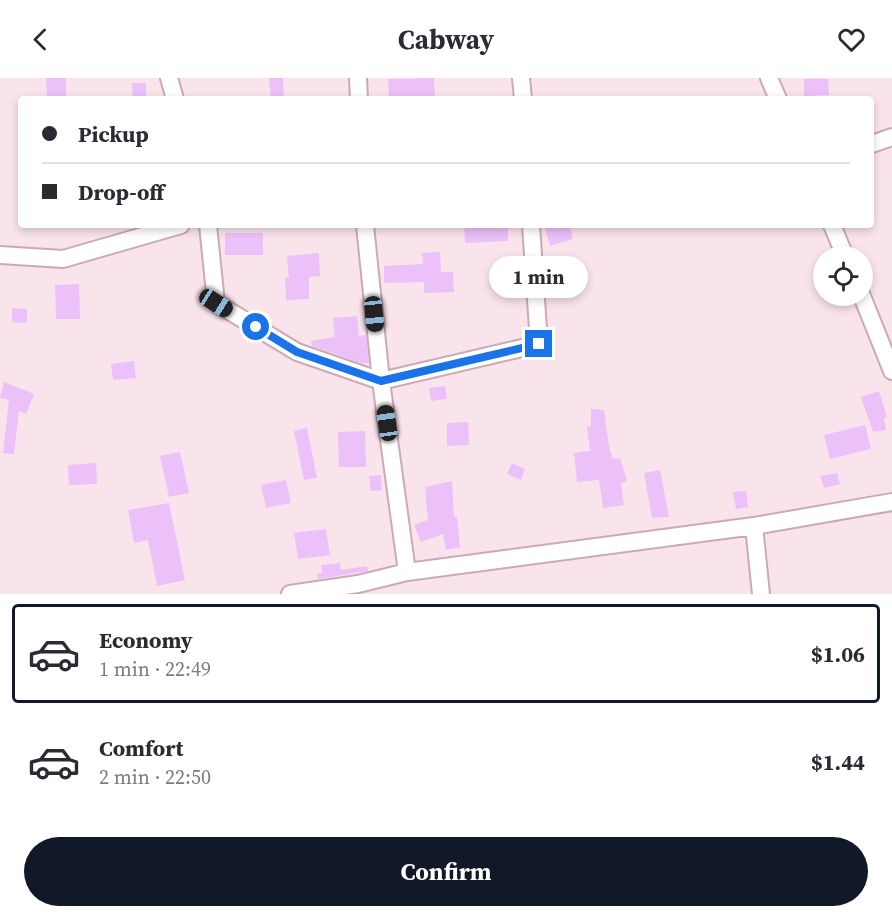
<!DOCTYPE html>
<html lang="en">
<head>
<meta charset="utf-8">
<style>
	body { margin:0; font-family:"Source Serif 4",serif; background:#f2f2f3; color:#2b2b33; height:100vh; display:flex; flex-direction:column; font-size:22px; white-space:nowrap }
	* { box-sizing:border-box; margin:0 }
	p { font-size:20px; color:#7c7c81 }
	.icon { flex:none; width:33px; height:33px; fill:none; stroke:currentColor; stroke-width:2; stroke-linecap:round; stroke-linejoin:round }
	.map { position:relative; height:516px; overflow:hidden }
	.side { display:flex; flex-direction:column; background:#fff; flex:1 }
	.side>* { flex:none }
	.guide { position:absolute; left:18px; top:18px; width:856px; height:132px; border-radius:6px; box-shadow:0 3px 9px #0003; display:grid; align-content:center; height:132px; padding:0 24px; background:#fff }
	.tools { position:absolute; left:813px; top:168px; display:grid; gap:12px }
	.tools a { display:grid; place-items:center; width:60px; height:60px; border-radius:50%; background:#fff; box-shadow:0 3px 9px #0003; font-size:30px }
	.end { position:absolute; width:27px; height:27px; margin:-14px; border:8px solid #1a73e8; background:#fff; box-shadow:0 0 0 3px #fff }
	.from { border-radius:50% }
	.bubble { position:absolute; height:42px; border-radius:21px; background:#fff; box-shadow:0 3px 9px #0003; font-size:20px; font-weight:700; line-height:42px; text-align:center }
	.car { position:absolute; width:18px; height:36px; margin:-18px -9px; border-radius:8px; box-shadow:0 0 4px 2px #0007; background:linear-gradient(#222 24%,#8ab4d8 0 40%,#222 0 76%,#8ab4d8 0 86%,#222 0) }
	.guide b { display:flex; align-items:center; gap:21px; height:57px; font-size:22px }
	.guide b+b { border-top:2px solid #e1e1e2 }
	.guide i { width:15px; height:15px; background:#2b2b33 }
	ul { padding:10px 0 0; list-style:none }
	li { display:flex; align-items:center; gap:18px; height:99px; margin:0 12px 9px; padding:0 12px; border:3px solid transparent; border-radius:6px }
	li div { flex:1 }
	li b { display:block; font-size:22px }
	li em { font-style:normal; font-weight:700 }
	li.selected { border-color:#111827 }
	li>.icon { width:54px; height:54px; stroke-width:1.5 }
	.cta { display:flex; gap:12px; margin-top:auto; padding:12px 24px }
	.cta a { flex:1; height:69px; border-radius:36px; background:#111827; color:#fff; font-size:24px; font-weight:700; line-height:69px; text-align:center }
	header { display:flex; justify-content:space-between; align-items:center; height:78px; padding:0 24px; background:#fff; font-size:27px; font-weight:700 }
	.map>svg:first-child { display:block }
	.building { fill:#ecc0f8 }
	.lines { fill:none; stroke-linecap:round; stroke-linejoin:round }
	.minor-casing { stroke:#cca9b7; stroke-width:20 }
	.minor { stroke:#fff; stroke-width:16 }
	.route { stroke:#1a73e8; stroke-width:8 }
</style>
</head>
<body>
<header><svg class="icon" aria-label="back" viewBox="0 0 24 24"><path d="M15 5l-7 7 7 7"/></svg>Cabway<svg class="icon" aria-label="heart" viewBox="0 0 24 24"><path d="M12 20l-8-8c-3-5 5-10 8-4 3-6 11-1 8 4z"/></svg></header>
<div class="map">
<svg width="892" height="516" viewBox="0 0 892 516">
	<rect width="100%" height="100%" fill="#fae4ec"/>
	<!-- building -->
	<path class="building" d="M46 0H66V21H47Z
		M269 0H283L284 21H271Z
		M434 0 435 21H389L388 1Z
		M804 1H828L829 17 804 18Z
		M132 5H146V21H133Z
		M464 147H508V163L465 165Z
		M544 147H570L573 161 550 168Z
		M225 155H263V177H225Z
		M440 174 441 194H453L454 214 424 215V204L384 205V188L423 186 422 175Z
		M319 175 320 198 309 199V221L286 222 285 200H289L287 178Z
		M79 206 80 241H56L55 207Z
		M12 230 27 231V245L12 244Z
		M357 238 359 258 366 257 369 285H361L312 268 311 263 335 259 333 240Z
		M134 283 136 300 113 302 111 286Z
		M4 304 34 316 26 336 19 333 14 376 3 375 9 322 0 320Z
		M445 308 447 321 431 323 429 310Z
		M879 313 887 339 884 340 886 352 873 354 861 319Z
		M591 331 604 332 609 369 613 381 620 380 627 403 621 405 624 427 603 430 599 402 577 404 574 375 590 373 587 349 591 348Z
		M468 344 469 367 447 368V345Z
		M865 347 871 371 830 381 824 357Z
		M307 350 317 400 304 402 294 353Z
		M365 353 366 389H339L338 354Z
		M180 374 189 415 169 419 160 378Z
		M96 385 97 406 69 407 68 387Z
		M512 385 525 391 521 402 507 396Z
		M660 392 669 439 652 440 644 395Z
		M837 395 840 406 824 410 820 398Z
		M381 397 382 412 371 413 369 398Z
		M286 402 291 425 266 430 261 407Z
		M452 403 454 439H457L460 469 446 472 443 456 421 464 414 447 428 442 425 409Z
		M746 413 748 429 736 431 733 414Z
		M169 425 185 502 157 508 148 462 134 465 128 432Z
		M326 451 330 477 298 481 294 455Z
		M340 485 341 492 367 488 368 493 318 501 317 496 322 495 321 487Z"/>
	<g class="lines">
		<defs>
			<path id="minor" d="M169 0 175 21
				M358 0 359 21
				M521 0 523 21
				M769 0 778 21
				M872 66 892 59
				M208 147 216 225 297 274 381 303 539 266 531 147
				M365 147 381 303 407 494
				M832 147 845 178
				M0 177 63 181 181 147
				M862 218 892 293
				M754 448 761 516
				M290 516 358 506 407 494 754 448 892 424"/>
		</defs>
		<!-- minor casing -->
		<use href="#minor" class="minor-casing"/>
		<!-- minor -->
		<use href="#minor" class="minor"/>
	</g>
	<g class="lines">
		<!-- route -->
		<path class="route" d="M256 249 297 274 381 303 539 266"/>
	</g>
</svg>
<div class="tools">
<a><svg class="icon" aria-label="locate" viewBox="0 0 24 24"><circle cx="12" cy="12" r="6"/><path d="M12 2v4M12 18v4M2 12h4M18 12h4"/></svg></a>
</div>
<i class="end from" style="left:256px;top:249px"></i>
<i class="end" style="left:539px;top:266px"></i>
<div class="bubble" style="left:489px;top:178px;width:99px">1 min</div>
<i class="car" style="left:216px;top:225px;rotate:122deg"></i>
<i class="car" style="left:374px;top:236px;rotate:174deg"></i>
<i class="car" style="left:387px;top:345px;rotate:352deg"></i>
<div class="guide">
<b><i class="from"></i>Pickup</b>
<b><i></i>Drop-off</b>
</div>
</div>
<section class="side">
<ul>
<li class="selected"><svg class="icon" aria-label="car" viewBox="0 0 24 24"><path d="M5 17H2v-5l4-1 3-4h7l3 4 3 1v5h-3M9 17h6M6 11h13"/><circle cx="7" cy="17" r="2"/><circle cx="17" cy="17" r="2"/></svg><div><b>Economy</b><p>1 min · 22:49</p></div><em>$1.06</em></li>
<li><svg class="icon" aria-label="car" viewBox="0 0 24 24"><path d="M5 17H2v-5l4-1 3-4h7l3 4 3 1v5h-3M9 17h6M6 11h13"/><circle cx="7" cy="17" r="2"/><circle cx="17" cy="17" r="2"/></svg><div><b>Comfort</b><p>2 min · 22:50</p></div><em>$1.44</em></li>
</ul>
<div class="cta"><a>Confirm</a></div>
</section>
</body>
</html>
